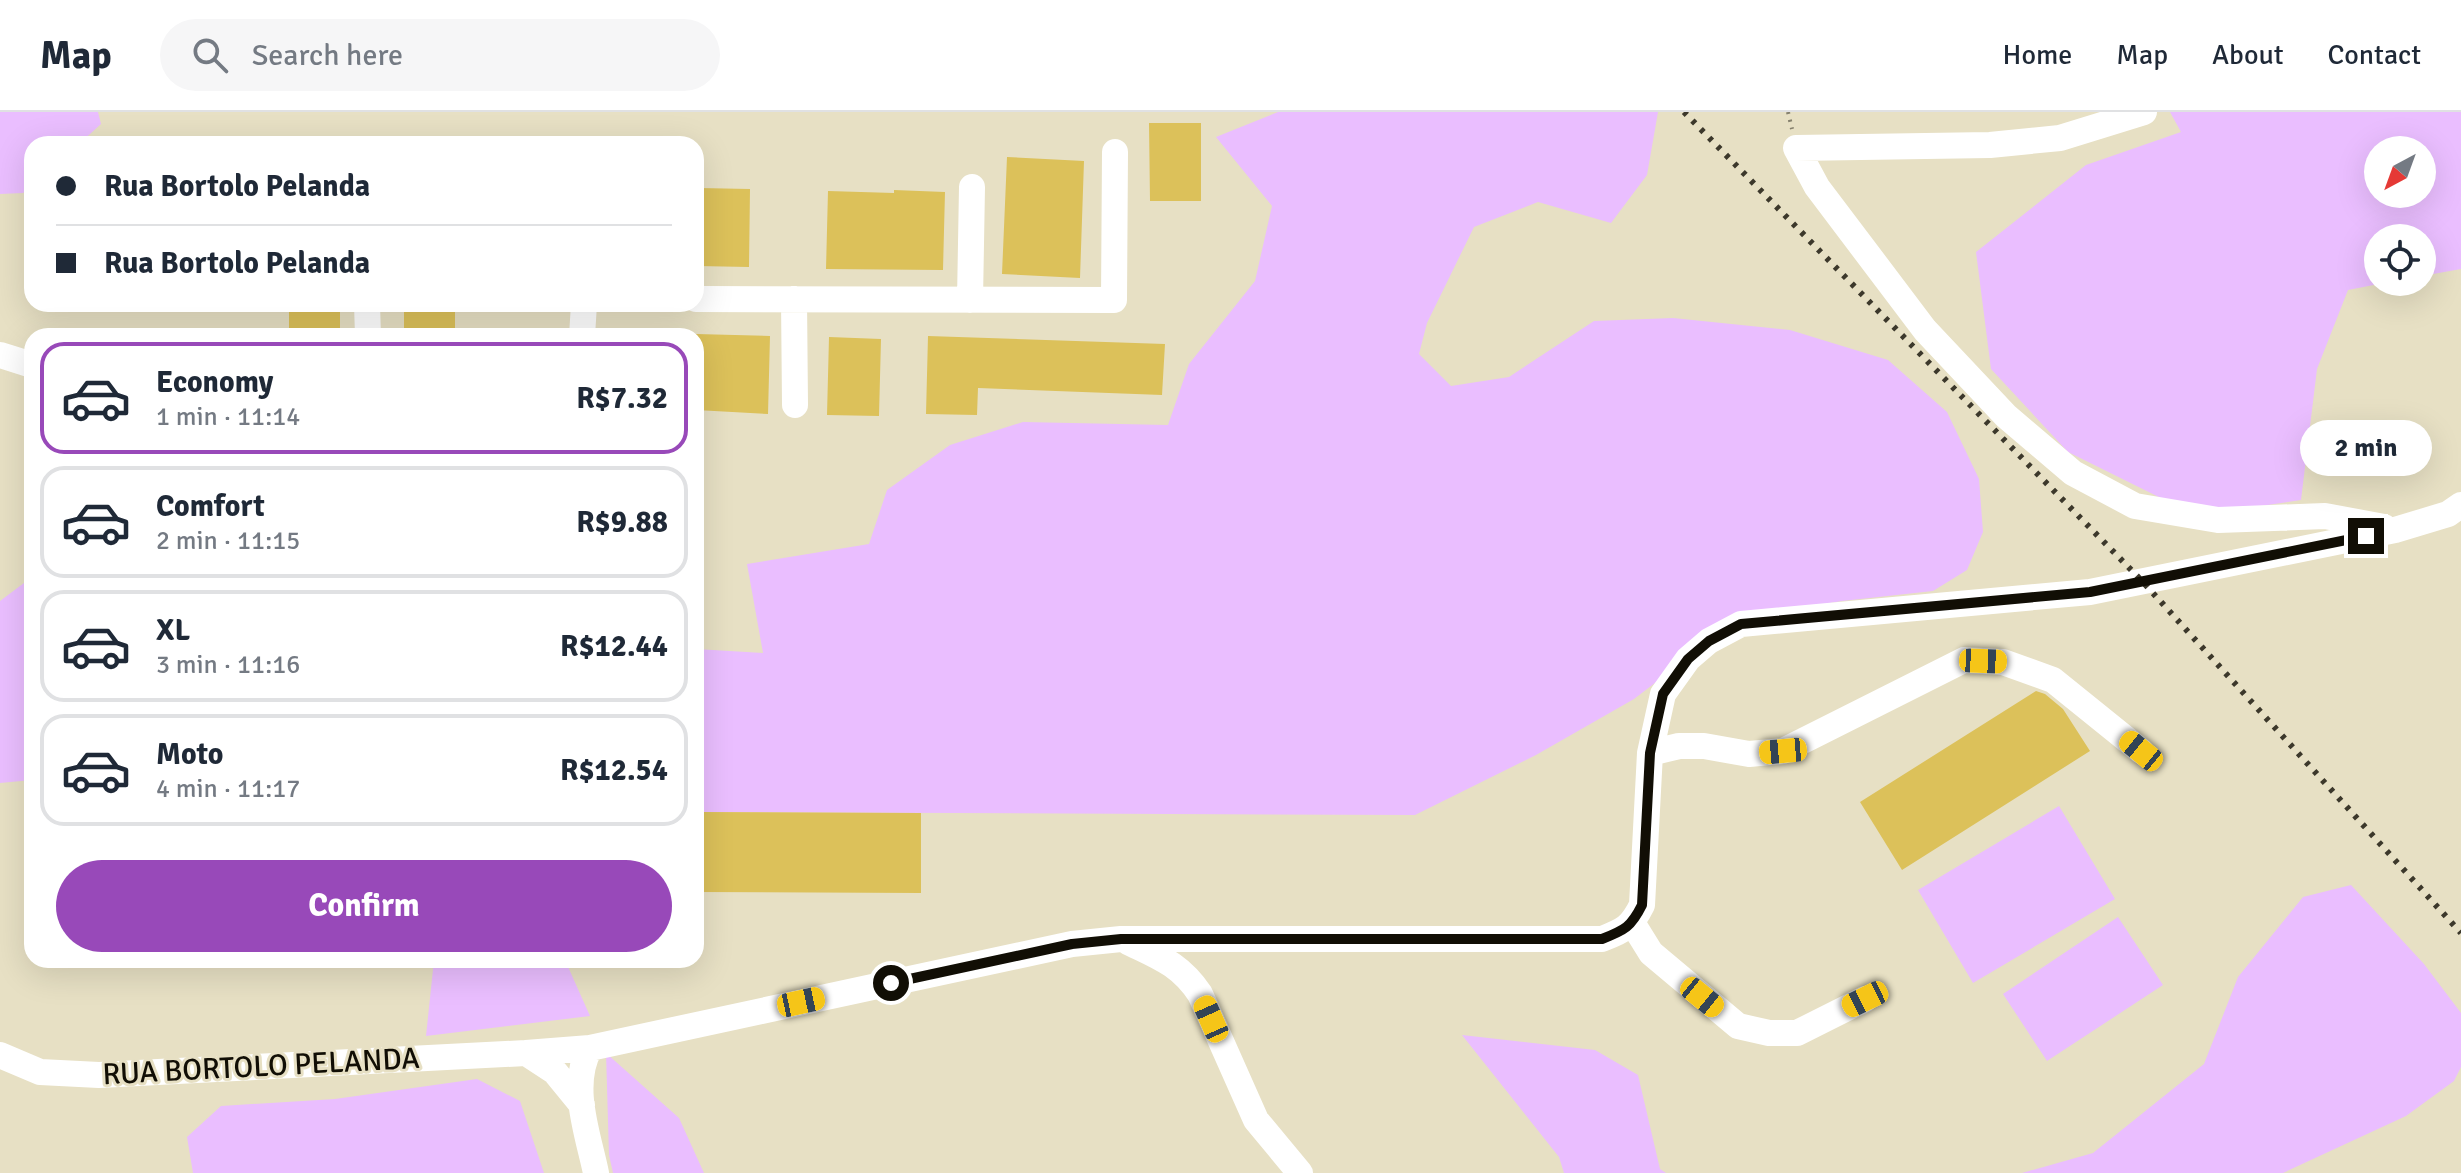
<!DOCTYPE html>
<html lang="en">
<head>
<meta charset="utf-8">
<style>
	body { margin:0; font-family:Signika,sans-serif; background:#f6f6f7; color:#1f2937; height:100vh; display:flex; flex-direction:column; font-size:30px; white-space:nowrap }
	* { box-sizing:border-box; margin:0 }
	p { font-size:26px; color:#747a83 }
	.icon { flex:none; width:44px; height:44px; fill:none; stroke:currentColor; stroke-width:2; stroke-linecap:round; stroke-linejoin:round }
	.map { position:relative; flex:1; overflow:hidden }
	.panel { position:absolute; left:24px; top:216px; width:680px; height:640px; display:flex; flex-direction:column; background:#fff; border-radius:24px; box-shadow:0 8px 32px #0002 }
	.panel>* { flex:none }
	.guide { position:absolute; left:24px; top:24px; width:680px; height:176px; border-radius:24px; box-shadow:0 8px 32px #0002; display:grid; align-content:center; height:176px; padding:0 32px; background:#fff }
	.needle { width:52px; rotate:221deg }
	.fabs { position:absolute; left:2364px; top:24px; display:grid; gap:16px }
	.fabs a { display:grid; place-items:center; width:72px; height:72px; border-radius:50%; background:#fff; box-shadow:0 8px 32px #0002; font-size:40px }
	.end { position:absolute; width:36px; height:36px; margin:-18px; border:10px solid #110e05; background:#fff; box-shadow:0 0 0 4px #fff }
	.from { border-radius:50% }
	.bubble { position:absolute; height:56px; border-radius:28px; background:#fff; box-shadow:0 8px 32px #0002; font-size:26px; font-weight:800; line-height:56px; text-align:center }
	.car { position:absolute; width:24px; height:48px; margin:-24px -12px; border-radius:10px; box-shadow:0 0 6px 2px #0007; background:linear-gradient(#f5c518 24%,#345 0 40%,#f5c518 0 76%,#345 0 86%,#f5c518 0) }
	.guide b { display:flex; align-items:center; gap:28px; height:76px; font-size:30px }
	.guide b+b { border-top:2px solid #e0e1e3 }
	.guide i { width:20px; height:20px; background:#1f2937 }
	ul { padding:14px 0 0; list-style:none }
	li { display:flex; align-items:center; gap:24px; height:112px; margin:0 16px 12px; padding:0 16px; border:4px solid #e0e1e3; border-radius:24px }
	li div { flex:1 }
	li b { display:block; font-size:30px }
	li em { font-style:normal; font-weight:800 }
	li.active { border-color:#9849b9 }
	li>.icon { width:72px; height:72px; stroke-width:1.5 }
	.action { display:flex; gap:16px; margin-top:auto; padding:16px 32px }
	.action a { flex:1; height:92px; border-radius:48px; background:#9849b9; color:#fff; font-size:32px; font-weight:800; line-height:92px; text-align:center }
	header { display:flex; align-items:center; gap:48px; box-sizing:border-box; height:112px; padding:0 40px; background:#fff; border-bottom:2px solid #e0e1e3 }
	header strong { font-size:38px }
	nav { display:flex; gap:44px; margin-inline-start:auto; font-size:28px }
	.search { width:560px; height:72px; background:#f6f6f7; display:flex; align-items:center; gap:20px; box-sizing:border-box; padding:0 28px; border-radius:44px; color:#747a83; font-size:30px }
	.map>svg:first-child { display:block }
	.green { fill:#eabeff; fill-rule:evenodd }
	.building { fill:#dcc15a }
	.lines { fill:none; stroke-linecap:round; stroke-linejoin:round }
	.path { stroke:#85806d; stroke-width:4; stroke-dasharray:2 6; stroke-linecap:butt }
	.minor { stroke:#fff; stroke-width:26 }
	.rail { stroke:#3c382b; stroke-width:6; stroke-dasharray:4 8; stroke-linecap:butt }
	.route { stroke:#110e05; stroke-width:10 }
	.labels { text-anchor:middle; stroke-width:6; stroke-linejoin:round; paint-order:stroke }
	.street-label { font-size:30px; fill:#110e05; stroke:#e7e0c4 }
</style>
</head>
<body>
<header>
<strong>Map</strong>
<div class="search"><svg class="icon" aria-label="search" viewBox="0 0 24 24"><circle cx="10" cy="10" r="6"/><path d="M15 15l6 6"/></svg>Search here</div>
<nav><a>Home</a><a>Map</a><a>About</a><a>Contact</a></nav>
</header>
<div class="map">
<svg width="2461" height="1061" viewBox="0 0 2461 1061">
	<rect width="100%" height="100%" fill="#e7e0c4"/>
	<!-- green -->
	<path class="green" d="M0 0H98L101 12 79 32H32V73L23 81 0 82Z
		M1278 0H1658L1647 63 1611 111 1538 90 1474 115 1427 211 1419 242 1451 274 1509 265 1594 209 1673 206 1790 218 1888 248 1947 300 1979 367 1983 420 1967 458 1933 479 1842 489 1740 506 1634 587 1536 643 1415 703 696 700V537L763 541 747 452 869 432 887 378 950 333 1023 310 1168 313 1189 252 1255 169 1272 94 1216 25Z
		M2170 0H2461V157L2422 164V126H2378V170H2389L2348 178 2317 257 2301 388 2254 395 2185 398 2068 340 1991 257 1976 140 2086 53 2181 20ZM2378 38H2422V82H2378Z
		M32 465V668L0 671V489Z
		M2059 694 2115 787 1973 871 1918 778Z
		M2351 773 2424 852 2461 901V955L2454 969 2406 1004 2283 1061H2022L2093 1041 2204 952 2238 865 2303 785Z
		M2118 805 2163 873 2047 949 2003 882Z
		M434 848H565L590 904 426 924Z
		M1462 923 1595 938 1638 963 1660 1057 1666 1061H1564L1559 1045Z
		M606 941 679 1006 704 1061H613L609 1043Z
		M477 967 520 989 544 1061H193L187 1025 221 994 335 987Z"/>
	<!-- building -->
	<path class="building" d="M1149 11H1201V89H1150Z
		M1007 45 1084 49 1080 166 1002 162Z
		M699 76 750 77 749 155 697 154Z
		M894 78 945 80 943 158 826 157 828 79 894 81Z
		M289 192H340V224H289Z
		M404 192H455V224H404Z
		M696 222 770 224 768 302 696 298Z
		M928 224 1165 232 1162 283 978 276 977 303 926 302Z
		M829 225 881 227 879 304 827 303Z
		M2036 579 2045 582 2063 597 2090 639 1902 758 1860 690Z
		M696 700 921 701V781L696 780Z"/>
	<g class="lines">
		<!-- path -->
		<path class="path" d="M1788 0 1792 17"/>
		<!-- minor -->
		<path class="minor" d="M2144 0 2060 26 1990 33 1796 36 1817 75 1925 218 2006 304 2073 361 2135 394 2218 408 2325 404 2384 415
			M696 187 1114 188 1115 40
			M794 187 795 293
			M970 188 972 75
			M367 192 368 224
			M582 224 584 192
			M0 243 32 253
			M1650 641 1679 634H1704L1749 642 1783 639 1964 548 2003 550 2053 568 2141 639
			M1633 812 1651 841 1738 914 1769 921H1797L1865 887
			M1128 830C1159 845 1180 852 1200 882L1256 1008 1300 1061
			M590 936C569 973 588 1022 596 1061
			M526 941 590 936 1072 832 1121 827H1602C1625 818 1631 815 1642 793L1650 641 1663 582 1688 547 1709 529 1741 512 2090 480 2395 418 2448 402 2461 393
			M0 943 40 960 99 963 526 941 555 960 582 993"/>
		<!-- rail -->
		<path class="rail" d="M1684 0 2142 469 2461 821"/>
	</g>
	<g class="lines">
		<!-- route -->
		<path class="route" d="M891 871 1072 832 1121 827H1602C1625 818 1631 815 1642 793L1650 641 1663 582 1688 547 1709 529 1741 512 2090 480 2366 424"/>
	</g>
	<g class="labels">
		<!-- street labels -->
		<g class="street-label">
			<text transform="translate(261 954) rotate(-3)" y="10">RUA BORTOLO PELANDA</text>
		</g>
	</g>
</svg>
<div class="fabs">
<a><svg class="needle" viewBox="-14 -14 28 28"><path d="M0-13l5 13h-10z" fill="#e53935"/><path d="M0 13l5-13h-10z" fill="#747a83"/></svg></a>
<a><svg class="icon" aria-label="locate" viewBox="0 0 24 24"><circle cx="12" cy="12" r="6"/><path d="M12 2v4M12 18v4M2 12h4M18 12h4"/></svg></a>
</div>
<i class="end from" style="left:891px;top:871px"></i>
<i class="end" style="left:2366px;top:424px"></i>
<div class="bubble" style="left:2300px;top:308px;width:132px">2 min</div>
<i class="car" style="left:1983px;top:549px;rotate:92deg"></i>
<i class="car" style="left:1783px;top:639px;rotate:265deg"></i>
<i class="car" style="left:2141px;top:639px;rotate:309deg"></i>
<i class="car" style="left:1702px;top:885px;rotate:129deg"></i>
<i class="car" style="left:1865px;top:887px;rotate:244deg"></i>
<i class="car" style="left:801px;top:890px;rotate:78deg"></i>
<i class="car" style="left:1211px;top:907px;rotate:336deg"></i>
<div class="guide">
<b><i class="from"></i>Rua Bortolo Pelanda</b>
<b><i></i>Rua Bortolo Pelanda</b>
</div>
<section class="panel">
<ul>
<li class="active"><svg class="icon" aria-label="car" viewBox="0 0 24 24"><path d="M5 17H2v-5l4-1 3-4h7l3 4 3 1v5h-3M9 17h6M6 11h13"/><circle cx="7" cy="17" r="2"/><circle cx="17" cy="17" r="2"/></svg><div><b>Economy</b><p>1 min · 11:14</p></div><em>R$7.32</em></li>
<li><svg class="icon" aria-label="car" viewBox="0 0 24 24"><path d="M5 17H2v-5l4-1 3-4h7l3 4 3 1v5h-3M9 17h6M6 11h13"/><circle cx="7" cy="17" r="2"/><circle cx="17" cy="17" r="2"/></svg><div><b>Comfort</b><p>2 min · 11:15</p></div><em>R$9.88</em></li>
<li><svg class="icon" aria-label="car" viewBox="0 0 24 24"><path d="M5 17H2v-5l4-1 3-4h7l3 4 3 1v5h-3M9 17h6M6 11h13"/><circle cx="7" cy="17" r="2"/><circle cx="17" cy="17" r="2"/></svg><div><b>XL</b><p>3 min · 11:16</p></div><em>R$12.44</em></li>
<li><svg class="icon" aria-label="car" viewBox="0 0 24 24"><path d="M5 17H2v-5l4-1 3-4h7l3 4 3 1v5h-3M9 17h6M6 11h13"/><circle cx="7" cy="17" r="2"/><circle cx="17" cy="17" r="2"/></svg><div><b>Moto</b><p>4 min · 11:17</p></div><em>R$12.54</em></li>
</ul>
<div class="action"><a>Confirm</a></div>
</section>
</div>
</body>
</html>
